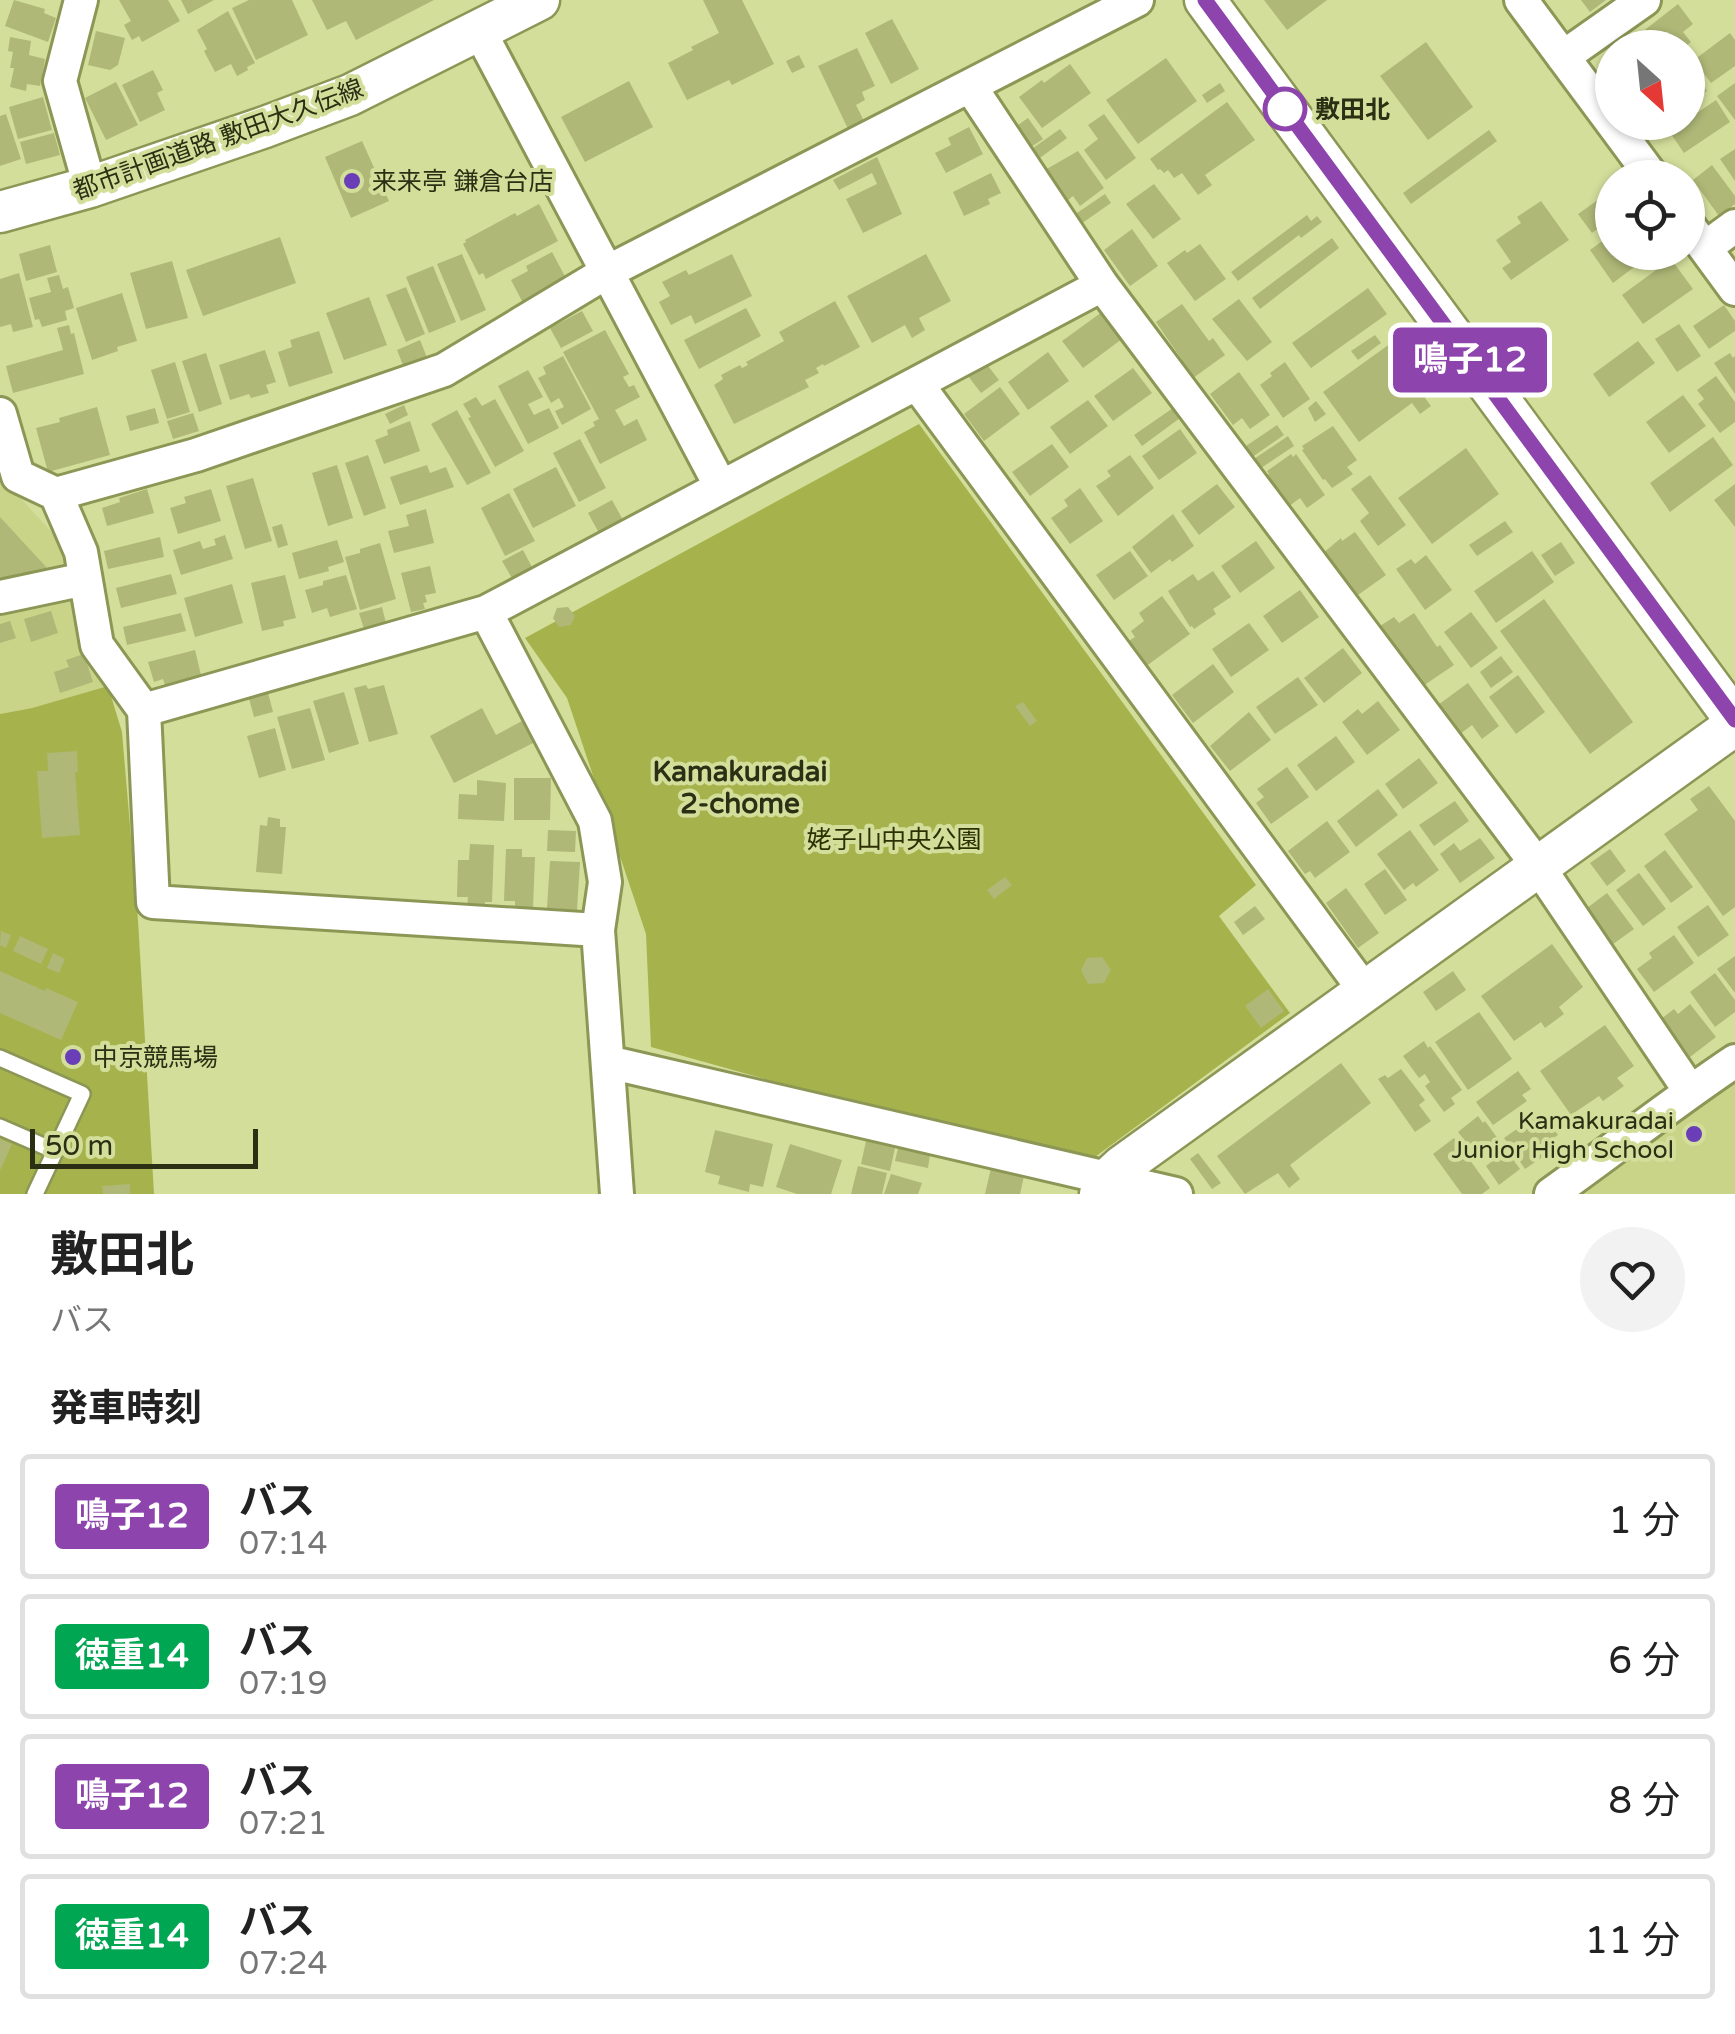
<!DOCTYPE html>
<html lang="ja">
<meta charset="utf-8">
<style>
:root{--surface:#fff;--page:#f2f2f2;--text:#222;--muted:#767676;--line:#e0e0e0}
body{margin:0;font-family:"Varela Round","Noto Sans JP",sans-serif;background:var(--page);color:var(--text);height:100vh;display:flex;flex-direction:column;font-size:38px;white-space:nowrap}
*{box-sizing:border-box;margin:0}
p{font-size:32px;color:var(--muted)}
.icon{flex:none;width:55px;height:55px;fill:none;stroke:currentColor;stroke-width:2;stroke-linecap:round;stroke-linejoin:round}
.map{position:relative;height:1194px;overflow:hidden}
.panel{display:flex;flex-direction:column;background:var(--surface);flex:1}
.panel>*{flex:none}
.badge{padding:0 20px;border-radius:8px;font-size:35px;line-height:65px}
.needle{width:65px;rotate:153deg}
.buttons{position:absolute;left:1595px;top:30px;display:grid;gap:20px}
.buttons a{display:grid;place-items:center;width:110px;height:110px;border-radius:50%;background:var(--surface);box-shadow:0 2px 8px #0004;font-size:50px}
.scale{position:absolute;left:30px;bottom:25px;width:228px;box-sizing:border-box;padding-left:10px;border:5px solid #2b2f14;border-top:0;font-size:28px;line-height:35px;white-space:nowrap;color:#2b2f14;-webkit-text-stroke:8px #d4de9b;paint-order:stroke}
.map>.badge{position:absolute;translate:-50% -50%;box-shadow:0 0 0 5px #fff}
h2{padding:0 50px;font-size:38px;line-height:90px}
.round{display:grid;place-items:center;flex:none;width:105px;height:105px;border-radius:52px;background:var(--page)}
.head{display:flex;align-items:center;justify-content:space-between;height:170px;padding:0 50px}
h1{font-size:48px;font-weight:700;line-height:75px}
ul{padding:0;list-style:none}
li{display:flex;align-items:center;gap:30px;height:125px;margin:0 20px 15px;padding:0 30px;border:5px solid var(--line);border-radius:10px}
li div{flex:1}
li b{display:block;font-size:38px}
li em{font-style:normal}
li .badge{min-width:110px;font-weight:700;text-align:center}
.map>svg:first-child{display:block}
</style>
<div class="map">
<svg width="1735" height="1194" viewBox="0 0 1735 1194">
<rect width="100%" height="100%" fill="#d4de9b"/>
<path fill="#c9d489" d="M0,460L6,482L58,539L69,558L64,568L0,585Z
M75,595L108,686L32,708L0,714V615Z
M1735,1074V1194H1573Z"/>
<path fill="#a6b34c" d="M919,424L1256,885L1219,916L1290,1013L1080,1168L651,1047L646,934L567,698L525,638Z
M108,686L122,732L138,920L154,1194H0V714L32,708Z"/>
<path fill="#afb877" d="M14,0L45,9L44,13L56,18L48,42L5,26Z
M119,0H168L180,21L142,42L139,36L132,40L124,25L131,21Z
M181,0H214L188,14Z
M249,0H292L308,35L256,60L232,8Z
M312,0H434L356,40L346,21L327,30Z
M703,0H742L774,64L732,85L729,80L687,100L668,63L693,50L691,47L719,33Z
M1264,0H1327L1287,30Z
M1581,0H1606L1590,12Z
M1678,4L1693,24L1683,32L1691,42L1684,48H1646L1637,36Z
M228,11L255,63L247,67L248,70L237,76L231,64L215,72L204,51L207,49L197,30Z
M892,19L919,69L891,84L865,33Z
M96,31L125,38L118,65L110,70L88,65Z
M1730,33L1735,40V66L1711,83L1694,60Z
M10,37L31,41L29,55L45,59L40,86L27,84L26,91L10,87L14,68H10L13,52L8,51Z
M1426,42L1473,107L1428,140L1380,76Z
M857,48L875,86L862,92L865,100L856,105L865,123L849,131L818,66Z
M799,55L805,67L792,73L786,61Z
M1166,58L1197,101L1138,144L1106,100Z
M1070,64L1091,93L1042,128L1019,97L1042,80L1044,83Z
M1688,64L1707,91L1688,104Z
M153,70L163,90L157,93L165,110L140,122L122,85Z
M629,81L653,127L585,162L561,117Z
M116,82L138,125L106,140L85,98Z
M1220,83L1225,91L1207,103L1202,95Z
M1735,83V120L1717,96Z
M43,97L52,130L18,139L9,107Z
M1716,100L1730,122L1684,153L1669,131L1682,122H1688V119Z
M1227,102L1255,140L1205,175L1212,185L1198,195L1182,173L1174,178L1168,170L1164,173L1160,169L1158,170L1150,159Z
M6,114L21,159L0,166V116Z
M1104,114L1136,158L1106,180L1084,150L1098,139L1088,125Z
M1028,118L1043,139L1025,151L1011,130Z
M1634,122H1662L1644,136Z
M969,127L983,154L946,173L935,153L951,145L948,138Z
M1060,129L1067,138L1033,163L1026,153Z
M1489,130L1497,141L1411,204L1403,193Z
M54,133L60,155L26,164L20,142Z
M362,141L389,201L351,218L325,157Z
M1735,149V181L1720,159Z
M1078,151L1104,188L1080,206L1073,196L1067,201L1045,170Z
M877,157L902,214L863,233L846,199L877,184L872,173L839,190L833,180Z
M1712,165L1735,196V204L1719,216L1693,180Z
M991,173L1001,193L988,199L990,204L964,216L953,192Z
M1154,184L1181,219L1153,239L1126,204Z
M1612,190V218L1592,233L1578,214Z
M1105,194L1111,203L1078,226L1071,217Z
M1541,201L1569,240L1511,280L1502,268L1511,262L1496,240L1521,223L1517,217Z
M539,204L558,241L486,279L483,273L479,275L463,244L466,242L465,240L515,213L517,216Z
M1307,215L1311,221L1317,216L1322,222L1301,238L1299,235L1238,281L1231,272Z
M1132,229L1158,266L1130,286L1104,250Z
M1612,234V252H1654L1613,283L1590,250Z
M280,237L296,283L203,316L186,270Z
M1332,238L1339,248L1260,309L1252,298Z
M1200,244L1226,279L1195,301L1167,263L1185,250L1187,253Z
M50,245L57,272L26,281L19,254Z
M552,252L568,282L524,305L511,280L528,271L526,266Z
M462,254L486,310L461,321L437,264Z
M732,254L752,296L695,324L691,315L671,325L659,302L670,296L662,282L686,270L689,275Z
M926,254L951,301L919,318L925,330L912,338L905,325L872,343L847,296Z
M1671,259L1693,289L1643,324L1622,295Z
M172,261L188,318L146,329L130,273Z
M433,266L456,322L429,333L406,277Z
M19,273L33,327L13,332L11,324L0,327V279Z
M59,275L63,289L68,287L74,308L65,311L67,320L42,327L39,319L35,320L29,298L51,292L47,278Z
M406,287L425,334L406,342L386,295Z
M1368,288L1387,314L1311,368L1292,343Z
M122,293L137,341L117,347L118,351L92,360L76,308Z
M369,297L387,345L344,360L326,313Z
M1239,299L1272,342L1247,361L1212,319Z
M835,301L860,347L824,366L823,364L816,368L819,373L805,380L809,387L734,424L714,385L723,379L721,375L740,365L742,368L748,365L746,362L784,341L779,332Z
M1182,304L1209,341L1213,338L1225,355L1193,378L1186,368L1183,371L1177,363L1182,360L1156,322Z
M1724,305L1735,321V331L1709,349L1693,326Z
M746,308L761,336L699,369L684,340Z
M582,311L593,331L561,348L550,328Z
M1102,312L1122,339L1083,368L1062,341Z
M1679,324L1701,356L1677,372L1655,339Z
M69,325L71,334L74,333L84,374L13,393L6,366L63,350L57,328Z
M605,330L629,374L623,377L629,387L634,385L640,397L615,410L624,426L637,419L647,440L600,464L584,432L595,426L593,422L599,419L563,352Z
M319,331L333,373L289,387L278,352L292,347L290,340Z
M1405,333L1441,382L1423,395L1431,406L1420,414L1412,403L1359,442L1323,392Z
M1375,335L1381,343L1358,360L1351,351Z
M420,340L428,360L405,370L397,350Z
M1638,341L1655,363L1609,397L1593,374Z
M265,350L276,382L266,385L269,393L251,398L249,394L230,400L219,365Z
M1048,352L1069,381L1028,410L1008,382Z
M206,353L222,404L199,412L182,361Z
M1730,353L1733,358L1735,356V394L1714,363Z
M563,356L591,409L562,425L555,411L564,407L559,398L551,403L538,378L546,374L543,367Z
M175,362L190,412L167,419L151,370Z
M985,362L999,380L981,393L968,376Z
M1285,362L1310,399L1283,418L1260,385L1272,376L1270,373Z
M1133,368L1152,393L1113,421L1094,396Z
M528,370L543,397L528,404L534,415L549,408L559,428L528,444L498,386Z
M1239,372L1270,415L1250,429L1242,418L1233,425L1210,394Z
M1716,376L1735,402V422L1720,433L1698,404L1704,399L1697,390Z
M1000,387L1020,414L984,441L964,414Z
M1683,395L1706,426L1669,453L1646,422Z
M476,397L482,406L495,399L524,451L495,467L468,418L471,417L463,404Z
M1088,400L1108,426L1070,454L1050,427Z
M1316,401L1326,414L1315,422L1308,408Z
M404,405L408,415L390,424L385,414Z
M97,407L110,455L48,472L36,428L60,422L59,418Z
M155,408L159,423L130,431L126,416Z
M1173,408L1180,418L1142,446L1134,435Z
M457,410L491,473L467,485L431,424Z
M193,413L199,431L173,439L167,421Z
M410,421L420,451L384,464L375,440L388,435L387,430Z
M1277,425L1284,435L1248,460L1240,450Z
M1333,426L1357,460L1347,467L1353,474L1332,488L1325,479L1323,480L1302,450L1304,449L1302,446Z
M1180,429L1197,453L1159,480L1142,456Z
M1288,436L1294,446L1258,470L1251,461Z
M1713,437L1733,465L1670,512L1650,483Z
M580,439L606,488L579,502L553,453Z
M1052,444L1069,467L1030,496L1012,472Z
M1466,448L1499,494L1432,544L1398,498Z
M1291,454L1293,457L1296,454L1325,495L1307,508L1300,498L1288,507L1266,476L1269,474L1267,471Z
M368,455L386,508L364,516L345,463Z
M1130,455L1154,488L1118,516L1096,486L1111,476L1107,471Z
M337,465L353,518L328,526L312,473Z
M427,465L430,473L446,467L454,487L400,505L390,477Z
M556,467L576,506L533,528L513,489Z
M1370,475L1406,525L1378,546L1360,521L1369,513L1351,489Z
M253,478L272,541L245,549L226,486Z
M1217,484L1235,507L1199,535L1181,511Z
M1735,484V527L1714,500Z
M1080,488L1103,521L1070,544L1051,518L1068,506L1064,500Z
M147,489L154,513L107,526L102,508L120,502L119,498Z
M211,489L221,521L178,534L170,508L186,503L184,497Z
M509,493L535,541L505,556L481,508Z
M612,500L623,520L599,533L588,513Z
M426,509L434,543L394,553L388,531L409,526L406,515Z
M1173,514L1194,546L1172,562L1170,559L1151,573L1132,547Z
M0,517L48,569L4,581L0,577Z
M1505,521L1513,532L1477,556L1469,545Z
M282,524L288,545L278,548L272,527Z
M1355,532L1386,575L1358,595L1349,584L1346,587L1322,554L1341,538L1342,541Z
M225,535L233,559L181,575L173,550L200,541L203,549L216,545L214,539Z
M160,537L164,557L108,569L104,551Z
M337,540L344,562L328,567L329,571L299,579L292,553Z
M1256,541L1275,568L1240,593L1221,566Z
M1561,542L1575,563L1555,576L1541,555Z
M380,543L396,599L360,610L345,557L360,553V549Z
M523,550L533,569L513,580L502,561Z
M1130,551L1148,576L1114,600L1096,575Z
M1532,551L1554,582L1496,623L1474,591Z
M1426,555L1452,590L1425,610L1396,569L1411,559L1415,564Z
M430,566L436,593L425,595L427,602L423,603L425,609L411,612L401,573Z
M1213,571L1231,597L1213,609L1216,614L1194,629L1192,626L1190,627L1168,591L1193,574L1198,581Z
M171,574L177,594L121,608L116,588Z
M285,575L296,618L283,621L284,626L262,631L251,583Z
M346,575L357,609L330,617L327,608L312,613L305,590L323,585V581Z
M232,584L243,623L195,637L184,598Z
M1300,590L1319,617L1282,643L1263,616Z
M1162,596L1190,634L1145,667L1127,642L1135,637L1131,631L1144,621L1139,613Z
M1544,599L1633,722L1590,754L1500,631Z
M382,607L386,623L364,629L359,613Z
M568,607L575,616L571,625L559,627L553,618L557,608Z
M51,611L58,633L31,642L24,619Z
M1471,612L1498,648L1471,668L1444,632Z
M181,613L186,631L127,645L123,627Z
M1414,613L1437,647L1440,645L1454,665L1420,688L1377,628L1394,617L1399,623Z
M10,621L16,638L0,643V624Z
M1249,623L1269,650L1231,677L1212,649Z
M1343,648L1362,673L1324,703L1304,678Z
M195,650L201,675L165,685L163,679L154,682L148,662Z
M84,654L93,682L60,693L54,672L69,667L66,660Z
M1501,656L1513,672L1491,688L1480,672Z
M1213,664L1234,692L1193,723L1172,695Z
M1518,675L1545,712L1516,734L1489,697Z
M1298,677L1318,705L1275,734L1256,707Z
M1468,683L1499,726L1482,739L1472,725L1460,734L1438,705Z
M366,685L368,689L384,685L398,734L369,742L354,688Z
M267,689L273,712L254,717L248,695Z
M344,692L359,744L329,753L313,701Z
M1378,701L1400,730L1367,755L1342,722L1358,709L1362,714Z
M1023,702L1037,721L1030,726L1015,706Z
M310,708L325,760L292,769L277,717Z
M482,708L496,735L524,720L535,742L454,783L430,736Z
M1249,712L1271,740L1230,771L1210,746Z
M275,728L286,770L259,778L247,736Z
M1336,736L1355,762L1316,791L1297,765Z
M77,751L78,773L75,772L80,835L42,838L37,771H48L47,753Z
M1419,758L1438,783L1403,809L1385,784Z
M1287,767L1309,797L1271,824L1256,803L1264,797L1257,789Z
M514,778H551L550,820H514Z
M477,780L506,783L504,821L458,819L459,794L477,795Z
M1709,786L1735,821V907L1723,916L1664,834L1698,810L1690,799Z
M1378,789L1398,815L1356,847L1337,821Z
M1455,801L1469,821L1434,846L1419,825Z
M268,817L280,819V827H286L282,874L256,872L260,825L267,826Z
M1327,821L1350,852L1315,878L1310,871L1305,874L1288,851Z
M548,830L576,831L575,852L547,851Z
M1410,830L1439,870L1416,887L1413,883L1404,890L1377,854Z
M1480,838L1495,858L1460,883L1440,854L1454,843L1460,851Z
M470,844L494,845L492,902H485V907L467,906L468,897H457L458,860H469Z
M506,849H522V857H535L533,908H515V901H504Z
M1610,849L1626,871L1607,886L1590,863Z
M1665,850L1693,887L1671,903L1644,866Z
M550,861L580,862L577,910L547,908Z
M1385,869L1407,900L1385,915L1364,884Z
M1639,873L1666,909L1643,926L1616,890Z
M1005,877L1012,885L994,899L987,890Z
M1346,888L1379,933L1358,948L1326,903Z
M1607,893L1634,929L1609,947L1583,911Z
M1708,905L1729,935L1698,957L1677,927Z
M1255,906L1265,919L1243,935L1234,922Z
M1,931L11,935L6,948L0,945Z
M1674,935L1694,963L1654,992L1637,969L1652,958L1649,953Z
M20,936L48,949L41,964L13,951Z
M1552,944L1583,987L1559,1007L1564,1014L1545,1028L1541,1022L1514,1041L1481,996Z
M53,953L65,959L59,973L47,968Z
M1735,956V993L1717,969Z
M1102,957L1111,970L1104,983L1088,984L1081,970L1087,958Z
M0,971L45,991L46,988L78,1002L61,1040L0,1013Z
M1453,971L1466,990L1436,1011L1423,992Z
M1715,973L1735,1000V1012L1715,1027L1690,992Z
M1268,989L1284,1011L1261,1028L1245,1006Z
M1690,1004L1716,1037L1690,1057L1661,1019L1674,1009L1678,1014Z
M1479,1012L1512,1059L1468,1090L1435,1042Z
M1605,1025L1634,1066L1617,1078L1624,1086L1603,1101L1599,1096L1571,1115L1540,1071Z
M1424,1041L1428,1048L1430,1046L1462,1090L1451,1098L1455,1104L1444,1112L1425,1086L1430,1082L1425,1074L1419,1078L1403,1056Z
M1341,1063L1371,1103L1290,1165L1300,1179L1289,1188L1278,1173L1245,1194L1217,1156Z
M1401,1069L1425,1100L1419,1105L1431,1121L1415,1132L1378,1079L1385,1075L1388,1078Z
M1518,1071L1531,1089L1522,1095L1527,1101L1493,1125L1476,1102Z
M1541,1112L1558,1135L1539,1148L1544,1156L1525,1169L1504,1138Z
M1478,1116L1483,1123L1485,1121L1520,1169L1499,1185L1486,1166L1491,1162L1482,1151L1476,1155L1458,1132Z
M715,1130L773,1144L763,1187L750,1184L749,1192L718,1184L720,1176L705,1172Z
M1454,1138L1490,1188L1482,1194H1462L1433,1154Z
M0,1139L12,1144L0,1171Z
M866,1141L895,1148L890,1171L861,1164Z
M790,1144L842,1160L831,1194H797L776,1187Z
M898,1148L930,1155L928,1168L895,1161Z
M1198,1153L1221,1183L1212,1189L1190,1159Z
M858,1166L887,1173L882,1194H851Z
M991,1168L1024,1176L1020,1194H985Z
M891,1174L922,1183L918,1194H884Z
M130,1184V1194H103L102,1186Z"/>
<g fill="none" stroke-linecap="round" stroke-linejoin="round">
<defs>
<path id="service" d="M0,1058L82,1094L35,1194
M0,1127L55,1151"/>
<path id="minor" d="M81,0L60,81L90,187
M1521,0L1653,178
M480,32L721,487
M1563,57L1644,0
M970,86L1102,285L1538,866L1690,1091
M1688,225L1735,289
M1705,248L1735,226
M917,384L1365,991
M0,414L18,476L56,494L196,455L444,370L607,272L1137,0
M56,494L81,552L97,645L144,710L153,902L598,930
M0,597L85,579
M486,612L595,821L605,882L598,930L617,1194
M144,710L486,612L1102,285
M608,1062L1176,1194
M1551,1194C1613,1150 1672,1103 1735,1061"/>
<path id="tertiary" d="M1205,0L1735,720
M0,212L90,187L265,127L350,95L539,0
M1100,1194L1109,1178L1122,1166L1735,725"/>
</defs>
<use href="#service" stroke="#8c9655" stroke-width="20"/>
<use href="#minor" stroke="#8c9655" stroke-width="38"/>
<use href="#tertiary" stroke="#8c9655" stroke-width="45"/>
<use href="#service" stroke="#fff" stroke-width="15"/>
<use href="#minor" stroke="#fff" stroke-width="32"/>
<use href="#tertiary" stroke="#fff" stroke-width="40"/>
</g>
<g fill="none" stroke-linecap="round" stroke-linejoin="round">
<defs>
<path id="line" d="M1205,0L1735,720"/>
</defs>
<use href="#line" stroke="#fff" stroke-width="22"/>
<use href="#line" stroke="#8e44ad" stroke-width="15"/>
</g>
<circle fill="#fff" stroke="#8e44ad" stroke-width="5" cx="1285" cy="109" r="20"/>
<g fill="#6a3eb6" stroke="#d4de9b" stroke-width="4">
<circle cx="352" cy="181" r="10"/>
<circle cx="73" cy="1057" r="10"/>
<circle cx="1694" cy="1134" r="10"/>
</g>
<g text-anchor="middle" stroke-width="8" stroke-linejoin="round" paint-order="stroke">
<g font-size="25" font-weight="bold" fill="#2b2f14" stroke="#d4de9b" text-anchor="start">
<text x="1315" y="118">敷田北</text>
</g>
<g font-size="25" fill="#2b2f14" stroke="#d4de9b">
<text transform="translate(218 139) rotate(-20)" y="9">都市計画道路 敷田大久伝線</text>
</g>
<g font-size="25" fill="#2b2f14" stroke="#d4de9b" text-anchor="start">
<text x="372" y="190">来来亭 鎌倉台店</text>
<text x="93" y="1066">中京競馬場</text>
<text x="1674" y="1129" text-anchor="end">Kamakuradai<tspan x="1674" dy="29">Junior High School</tspan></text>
</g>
<g font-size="25" fill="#2c3104" stroke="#d4de9b">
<text x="894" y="848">姥子山中央公園</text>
</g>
<g font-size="28" font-weight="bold" fill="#2b2f14" stroke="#d4de9b">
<text x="740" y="781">Kamakuradai<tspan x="740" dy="32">2-chome</tspan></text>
</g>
</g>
</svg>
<div class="buttons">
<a><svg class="needle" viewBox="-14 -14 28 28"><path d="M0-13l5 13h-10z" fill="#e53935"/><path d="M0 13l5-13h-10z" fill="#767676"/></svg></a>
<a><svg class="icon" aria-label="locate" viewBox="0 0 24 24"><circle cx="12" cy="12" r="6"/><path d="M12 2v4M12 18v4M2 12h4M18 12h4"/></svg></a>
</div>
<div class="scale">50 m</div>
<b class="badge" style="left:1470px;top:360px;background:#8e44ad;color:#fff">鳴子12</b>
</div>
<section class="panel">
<div class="head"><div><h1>敷田北</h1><p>バス</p></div><a class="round"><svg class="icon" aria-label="heart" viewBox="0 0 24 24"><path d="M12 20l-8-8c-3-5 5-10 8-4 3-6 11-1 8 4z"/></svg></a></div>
<h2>発車時刻</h2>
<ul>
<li><span class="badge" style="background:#8e44ad;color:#fff">鳴子12</span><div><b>バス</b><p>07:14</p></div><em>1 分</em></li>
<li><span class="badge" style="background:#00a651;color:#fff">徳重14</span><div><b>バス</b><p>07:19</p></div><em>6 分</em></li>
<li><span class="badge" style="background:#8e44ad;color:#fff">鳴子12</span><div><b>バス</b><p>07:21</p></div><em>8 分</em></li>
<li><span class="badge" style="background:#00a651;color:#fff">徳重14</span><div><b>バス</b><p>07:24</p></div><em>11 分</em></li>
</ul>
</section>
